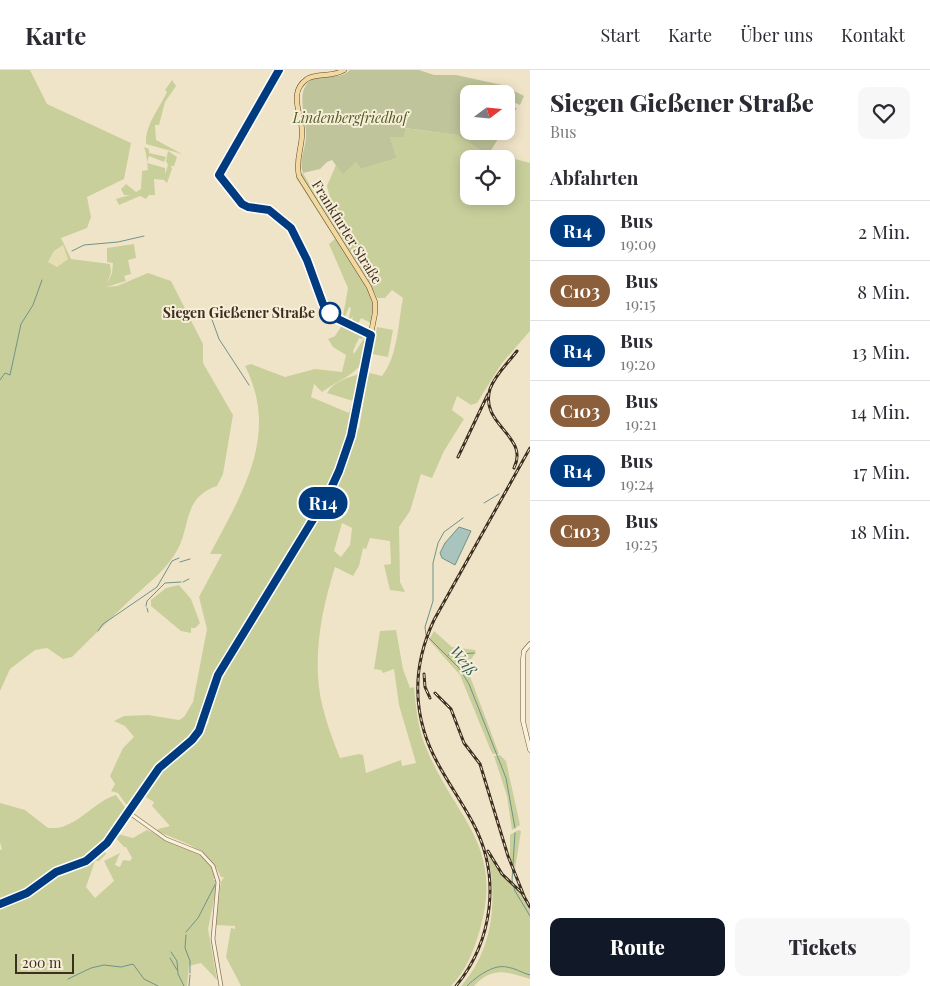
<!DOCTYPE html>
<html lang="de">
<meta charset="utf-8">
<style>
:root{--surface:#fff;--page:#f7f7f7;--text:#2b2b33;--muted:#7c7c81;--line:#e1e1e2;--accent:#111827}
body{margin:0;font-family:"Playfair Display",serif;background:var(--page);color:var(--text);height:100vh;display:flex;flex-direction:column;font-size:19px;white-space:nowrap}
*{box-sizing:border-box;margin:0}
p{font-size:16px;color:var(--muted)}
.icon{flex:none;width:28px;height:28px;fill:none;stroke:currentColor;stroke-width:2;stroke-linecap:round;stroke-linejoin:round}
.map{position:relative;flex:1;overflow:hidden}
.panel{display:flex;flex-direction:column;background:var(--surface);width:400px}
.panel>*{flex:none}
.badge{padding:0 10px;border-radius:16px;font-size:18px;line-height:32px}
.needle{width:32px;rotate:74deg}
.controls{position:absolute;left:460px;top:15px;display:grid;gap:10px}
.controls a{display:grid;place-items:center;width:55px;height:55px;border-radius:10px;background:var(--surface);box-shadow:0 2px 12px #0003;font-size:25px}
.scale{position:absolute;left:15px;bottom:12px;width:59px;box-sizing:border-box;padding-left:5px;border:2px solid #3d2e20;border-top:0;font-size:14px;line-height:18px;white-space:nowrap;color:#3d2e20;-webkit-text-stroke:4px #f7eed8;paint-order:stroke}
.map>.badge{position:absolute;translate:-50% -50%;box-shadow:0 0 0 2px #fff}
h2{padding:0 20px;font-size:19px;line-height:45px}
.round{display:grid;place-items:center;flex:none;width:52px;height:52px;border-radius:10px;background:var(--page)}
.headline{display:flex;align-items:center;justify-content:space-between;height:85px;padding:0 20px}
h1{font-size:24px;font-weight:800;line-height:38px}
.button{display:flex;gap:10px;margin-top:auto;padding:10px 20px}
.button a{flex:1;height:58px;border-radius:10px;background:var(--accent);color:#fff;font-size:20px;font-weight:800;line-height:58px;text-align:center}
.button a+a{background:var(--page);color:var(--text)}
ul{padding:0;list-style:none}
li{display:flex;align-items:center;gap:15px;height:60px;padding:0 20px;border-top:1px solid var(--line)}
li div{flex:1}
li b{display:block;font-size:19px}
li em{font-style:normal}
li .badge{min-width:55px;font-weight:700;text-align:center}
header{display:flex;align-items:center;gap:30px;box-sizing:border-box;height:70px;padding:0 25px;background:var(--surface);border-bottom:1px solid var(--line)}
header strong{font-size:24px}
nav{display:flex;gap:28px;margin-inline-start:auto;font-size:18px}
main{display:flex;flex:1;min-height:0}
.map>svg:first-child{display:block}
</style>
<header>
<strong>Karte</strong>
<nav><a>Start</a><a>Karte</a><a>Über uns</a><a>Kontakt</a></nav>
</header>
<main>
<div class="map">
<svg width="530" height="916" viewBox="0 0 530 916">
<rect width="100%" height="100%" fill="#f0e4c8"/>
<path fill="#e6deb5" d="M63,175L68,189L57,197L48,192L54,181Z"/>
<path fill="#c9cf9b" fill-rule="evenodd" d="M0,0H30L47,34L131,73L124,109L87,127L91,147L87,158L61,168L71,189L110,194L111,202L107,214L112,203L113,193L107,192V178L134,174L136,188L128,190L131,204L124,206L126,211L106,217L117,216L148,203L171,211L203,274V293L233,345L223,404L217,416C181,428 192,458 175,484C163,503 146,515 130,530C110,549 91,568 72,587L63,589L47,578L35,580L10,599L0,621ZM63,175L68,189L57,197L48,192L54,181Z
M172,10L176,16L165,32L159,55H155L156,70L182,84L146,74C145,55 159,39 167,22L165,20Z
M404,58L457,65L488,85L487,89H469V126H506V101L512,103L515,89L530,93V261L502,293L477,333L471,335L457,326L452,340L464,349L444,381L432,408L421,404L410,441L399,457L400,512L405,522L390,520L384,495L391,494L390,471L370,468L366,479L363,478L359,496L353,506L335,497C324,532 316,569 318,606C319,633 330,663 340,688L359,684L363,685L366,703L401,690L402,696L416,693L399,635L394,599L383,603L381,600L374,599L380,561L396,560L403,599L410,618L414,617C416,639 418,660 427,680C457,751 505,775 479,863C473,882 466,901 451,916H241L226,887L231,858L235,859V856L215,855L221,812L224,807H221C209,778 184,773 157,761L158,759L170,756L152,736L154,732L142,725L161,701L186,679L208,654L219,607L339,411L354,362L359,359L368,305L370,303L382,306C398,286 398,253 403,228L392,220L385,228H377L371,216L300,105L303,103L322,136H332L327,116L336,95L343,105L356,92L361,99L397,88L390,67H404ZM342,453L352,458L350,475L341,487L334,481Z
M144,77L149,79V83L166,87L164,92L149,86L147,93L165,98V104L168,95L166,91L168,81L177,87L174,96H171L172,99L167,113L164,110L154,109L155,125H149L146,129L140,126L119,135L116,129L130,125H124L121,119L126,114L136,122L141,119L142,101L148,100C147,93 147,84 144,77Z
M299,106L367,218L373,235L371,253L361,248L357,256L351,254L353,246L348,252L351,238L349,237L345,247L343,246L348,218L329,174L335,169L296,108Z
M343,254L365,264L362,269L359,268L353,281L354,284L366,265L367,266C374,299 343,307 322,322L314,314L311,327L349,343L353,331L327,323C333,312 347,308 359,304L361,305L349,363L327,421L221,599L201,656L190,670L152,703L128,737L118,723L111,721L115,714L110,706L123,678L134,667L125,656L114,651L124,646L148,645L179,650L184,647L193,632L207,559L199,527L222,484H210C242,423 280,365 245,296L251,294L285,307L315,299L342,302L346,285L333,277L328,269L335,266Z
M377,257L393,260L388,287L372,284Z
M179,515L191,529L200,553L195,558H191V563L181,561L151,536V530L166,518Z
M434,561L452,577L475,580L476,583L471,589L464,590L463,594L468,601L499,684H493L491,681L460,605L429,570Z
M500,685L506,691L520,755L512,760L507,726L494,686Z
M116,725L127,740L96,781L53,801L18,824L0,831V780L2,779L0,772V733L25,740L48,758C53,758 59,758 62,757C83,750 96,731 116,725Z
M147,760L199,784L209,793L216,805L213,810H216L217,815L208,859L217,910L201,893L189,896L187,916H0V837L22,828L50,808L105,780L106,784L99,791H95L86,817L95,828L114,811L104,791L120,783L115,795L120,797L123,790L130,791L132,788L126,777H124L116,768L118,764L133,768Z
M518,760L521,761L515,799L510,788V765Z
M487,781L498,801L519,821L530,839V909C506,902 493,896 474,916H461C494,879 498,827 487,781Z"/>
<path fill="#bfc49a" d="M350,0H419L434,5H456L502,15L524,26L520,35L513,32L512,37L517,38L506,55V24H469V61H503L488,85L457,65L405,58L404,67H390L397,88L361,99L356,92L343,105L332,90L327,92L320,99L303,103C298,89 307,77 306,62C306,47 295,21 311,10C323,3 339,11 350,0Z"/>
<path fill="#a9c4bc" stroke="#6f938a" d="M459,457L471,461L455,495L442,488L440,483L445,473Z"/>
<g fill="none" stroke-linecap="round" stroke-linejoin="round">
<path stroke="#6f938a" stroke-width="1" d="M72,181L84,175L118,172L144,166
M210,244L219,269L249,315
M0,310L5,303L10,305L21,254L33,235L42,210
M484,433L499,424
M463,448L444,462L438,473L433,493V531L425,557L426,565L459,598L469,614L506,708L515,758
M180,492L190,489
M183,512L189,509
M146,536L147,531L165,513L181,512
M147,538L148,542
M98,561L103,554L157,517L172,491L179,488
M448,585L474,583
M515,763L512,810L515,821L530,846
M186,862L198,848L215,815
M186,865L185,878L190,891V903
M171,882L177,891L178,904L184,916
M170,888L177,900
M68,909L91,898L104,895L121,897L133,894L144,909L158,916
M189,916L190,905
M467,916C476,907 493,894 507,897C515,898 522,903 530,905"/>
<defs>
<path id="tertiary" d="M128,742L166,769L201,783L213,796L218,812L213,869L221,916"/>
<path id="secondary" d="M530,574L524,581L523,589V651L530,680"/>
<path id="primary" d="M0,834L27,823L50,806L86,791L97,783L159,698L192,670L199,661L218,605L328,425L339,401L351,366L375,243V232L369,217L299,106C295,89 303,76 302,60C301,43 288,22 307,9C318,2 332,8 344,0"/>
</defs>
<use href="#tertiary" stroke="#8d765c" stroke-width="4.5"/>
<use href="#secondary" stroke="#6f573f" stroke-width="5"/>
<use href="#primary" stroke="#5b4430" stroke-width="5.5"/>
<use href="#tertiary" stroke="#faf1dc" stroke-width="3"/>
<use href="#secondary" stroke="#faf1dc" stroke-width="4"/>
<use href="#primary" stroke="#f3d9a0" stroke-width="4.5"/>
<defs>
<path id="rail" d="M458,387L488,324
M514,398C530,366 479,355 490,319C495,305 508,293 517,281
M424,604L425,617L430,628
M435,623L451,639L464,673L480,694L508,786L524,826
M488,781L502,804L522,823L530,837
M456,916C493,871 501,807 474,755C458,724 434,695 424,661C413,624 417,586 434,550L530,378"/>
</defs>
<use href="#rail" stroke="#3d2e20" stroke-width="3"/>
<use href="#rail" stroke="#f7eed8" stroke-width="1" stroke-dasharray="4" stroke-linecap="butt"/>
</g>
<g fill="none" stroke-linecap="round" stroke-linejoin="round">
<defs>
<path id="line" d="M0,834L27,823L56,802L86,791L107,773L159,698L192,670L199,661L218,605L328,425L339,401L351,366L371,265L338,249L329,242L323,234L307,190L291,158L269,140L248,137L242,134L219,105L279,0"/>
</defs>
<use href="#line" stroke="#fff" stroke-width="11"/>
<use href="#line" stroke="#003b80" stroke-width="8"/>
</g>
<circle fill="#fff" stroke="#003b80" stroke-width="2.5" cx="330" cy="243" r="10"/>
<g text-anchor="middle" stroke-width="4" stroke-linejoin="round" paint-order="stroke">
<g font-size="14" font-style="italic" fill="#4d5a26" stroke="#f7eed8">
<text x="350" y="53">Lindenbergfriedhof</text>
</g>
<g font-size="14" fill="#3d2e20" stroke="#f7eed8">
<text transform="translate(347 162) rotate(58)" y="5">Frankfurter Straße</text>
</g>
<g font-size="14" font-weight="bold" fill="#3d2e20" stroke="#f7eed8" text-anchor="end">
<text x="315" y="248">Siegen Gießener Straße</text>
</g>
<g font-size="15" font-style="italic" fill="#2f5d5a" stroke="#f7eed8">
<text transform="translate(463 591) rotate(52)" y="5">Weiß</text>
</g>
</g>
</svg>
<div class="controls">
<a><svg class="needle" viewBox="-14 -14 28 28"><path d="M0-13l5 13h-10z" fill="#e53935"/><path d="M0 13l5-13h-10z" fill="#7c7c81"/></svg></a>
<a><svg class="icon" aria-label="locate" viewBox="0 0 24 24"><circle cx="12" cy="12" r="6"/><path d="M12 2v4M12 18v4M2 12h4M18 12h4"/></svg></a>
</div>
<div class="scale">200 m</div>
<b class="badge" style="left:323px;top:433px;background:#003b80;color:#fff">R14</b>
</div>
<section class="panel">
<div class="headline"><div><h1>Siegen Gießener Straße</h1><p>Bus</p></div><a class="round"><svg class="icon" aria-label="heart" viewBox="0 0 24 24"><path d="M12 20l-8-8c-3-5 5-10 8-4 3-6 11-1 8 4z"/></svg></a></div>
<h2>Abfahrten</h2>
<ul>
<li><span class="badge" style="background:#003b80;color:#fff">R14</span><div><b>Bus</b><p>19:09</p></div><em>2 Min.</em></li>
<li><span class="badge" style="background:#8b5e3c;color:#fff">C103</span><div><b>Bus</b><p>19:15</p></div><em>8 Min.</em></li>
<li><span class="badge" style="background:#003b80;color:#fff">R14</span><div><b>Bus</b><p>19:20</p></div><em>13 Min.</em></li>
<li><span class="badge" style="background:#8b5e3c;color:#fff">C103</span><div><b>Bus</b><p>19:21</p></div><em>14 Min.</em></li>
<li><span class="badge" style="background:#003b80;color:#fff">R14</span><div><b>Bus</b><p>19:24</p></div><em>17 Min.</em></li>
<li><span class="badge" style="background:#8b5e3c;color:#fff">C103</span><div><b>Bus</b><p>19:25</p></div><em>18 Min.</em></li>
</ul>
<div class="button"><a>Route</a><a>Tickets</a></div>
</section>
</main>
